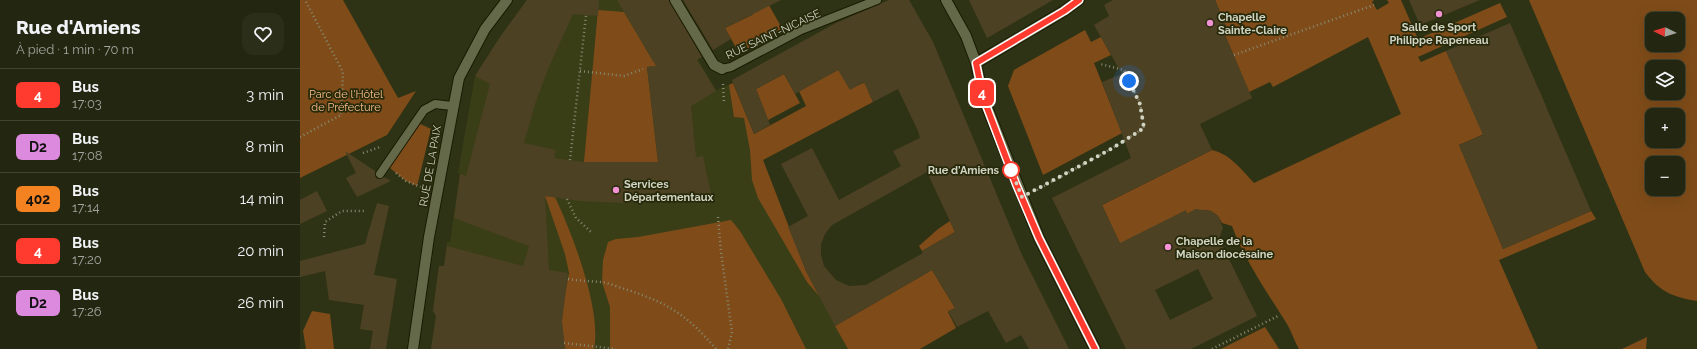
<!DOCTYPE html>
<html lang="fr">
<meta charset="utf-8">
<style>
:root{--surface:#232610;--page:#2b2e19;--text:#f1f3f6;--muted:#a3a59f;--line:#404330}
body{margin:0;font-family:Raleway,sans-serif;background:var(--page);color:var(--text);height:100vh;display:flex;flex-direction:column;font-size:15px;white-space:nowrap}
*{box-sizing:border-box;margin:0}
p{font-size:13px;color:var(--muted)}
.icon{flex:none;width:22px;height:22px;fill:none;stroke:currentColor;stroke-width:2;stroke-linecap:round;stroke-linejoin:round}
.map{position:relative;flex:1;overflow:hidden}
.details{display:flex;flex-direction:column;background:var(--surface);width:300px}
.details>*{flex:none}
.badge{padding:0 8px;border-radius:6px;font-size:14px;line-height:26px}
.needle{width:26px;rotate:275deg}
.fabs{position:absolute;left:1345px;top:12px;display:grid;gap:8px}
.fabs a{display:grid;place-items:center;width:40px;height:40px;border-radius:8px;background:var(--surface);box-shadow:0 4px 16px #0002,0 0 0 1px var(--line);font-size:20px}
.you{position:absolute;width:20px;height:20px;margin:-10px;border:3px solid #fff;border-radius:50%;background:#1a73e8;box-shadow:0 0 0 6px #1a73e833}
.map>.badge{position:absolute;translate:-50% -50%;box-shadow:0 0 0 2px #fff}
.round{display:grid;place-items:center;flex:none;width:42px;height:42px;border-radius:12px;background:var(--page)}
.headline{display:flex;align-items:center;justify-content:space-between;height:68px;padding:0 16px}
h1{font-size:19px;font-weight:800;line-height:30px}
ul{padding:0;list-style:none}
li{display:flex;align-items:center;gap:12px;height:52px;padding:0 16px;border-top:1px solid var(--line)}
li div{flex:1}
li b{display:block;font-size:15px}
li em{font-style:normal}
li .badge{min-width:44px;font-weight:700;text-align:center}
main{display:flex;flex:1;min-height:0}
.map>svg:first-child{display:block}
</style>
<main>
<section class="details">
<div class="headline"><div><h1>Rue d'Amiens</h1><p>À pied · 1 min · 70 m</p></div><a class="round"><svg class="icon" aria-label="heart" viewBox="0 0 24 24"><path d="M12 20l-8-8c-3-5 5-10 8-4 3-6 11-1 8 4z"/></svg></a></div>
<ul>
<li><span class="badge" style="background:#ff3a2e;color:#fff">4</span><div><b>Bus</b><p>17:03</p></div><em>3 min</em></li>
<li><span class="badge" style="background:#dc8add;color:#111">D2</span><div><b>Bus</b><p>17:08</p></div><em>8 min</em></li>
<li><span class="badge" style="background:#f58220;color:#111">402</span><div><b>Bus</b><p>17:14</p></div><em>14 min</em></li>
<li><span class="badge" style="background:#ff3a2e;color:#fff">4</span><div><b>Bus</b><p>17:20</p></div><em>20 min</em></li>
<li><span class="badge" style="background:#dc8add;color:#111">D2</span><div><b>Bus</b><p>17:26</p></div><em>26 min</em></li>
</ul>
</section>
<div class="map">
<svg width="1397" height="349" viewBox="0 0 1397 349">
<rect width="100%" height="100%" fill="#2f3315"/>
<path fill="#393e17" d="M227,0H362L416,90L433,83L506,271L548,349H131L136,316L133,311L139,266H144L147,242H150L160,174L158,173L175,76L200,37Z"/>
<path fill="#7f4c19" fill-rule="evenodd" d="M0,0H43L98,98L116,91L87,135L0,178Z
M466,0L483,30L439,53L425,28L452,15Z
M915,0H1074L1072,2L1077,10L1089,3L1087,0H1101L1118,39L1200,3L1207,17L1118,57L1121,62L1146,51L1176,117L1239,90L1246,107L1159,145L1203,249L1291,211L1296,219L1199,260L1238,349H999C994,341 992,332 987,324C967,292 945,261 932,226L922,223L918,216L911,211L904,210L897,212L896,209L887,214L886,211L821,246L802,205L912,150C930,154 942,170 954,183L1101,114L1068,37L973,87L970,82L949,92L925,35L929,33Z
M1229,0H1397V301C1373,297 1360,292 1345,272ZM1352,19H1378V45H1352ZM1352,67H1378V93H1352ZM1352,115H1378V141H1352ZM1352,163H1378V189H1352Z
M298,10L324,12L353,61H355L356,66L347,67L358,162H284Z
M785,30L791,42L801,37L811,55L794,63L822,133L743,175L708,86L714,70Z
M551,63L550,89L570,80L574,88L568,91L573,102L463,160L506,271L519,296L507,282L458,198L452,180L450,150L444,118L434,117L429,85L433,83L454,134L506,106L499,91Z
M484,74L500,103L468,120L456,89Z
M116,122L131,129L117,186L106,181L85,164Z
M245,196L255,197C272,233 302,310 294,349H265L261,316L269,273L265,254Z
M431,220L440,231L481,299L506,349H310V307L302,282L303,260L308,242L316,239L338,237Z
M650,221L655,232L622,251L619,246L638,229Z
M632,270L655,308L648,312L656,328L620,349H548L535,326Z
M12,311L30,314L34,349H6L3,331Z
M965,327L979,349H921Z
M1347,337L1346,349H1322Z"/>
<path fill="#4d4123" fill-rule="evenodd" d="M227,0H299L298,16L273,14L248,69L235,104L224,143L256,150L254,158L284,162H358L347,67L356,66L317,0H369L402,57L397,60L416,91L391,106L396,157L403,156L411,194L368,201L324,203L280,201L245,196L249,270L268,273L262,322L265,349H131L136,316L133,311L139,266H144L147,246L223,266L229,246L154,218L160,174L166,176L190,84L175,76L200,37Z
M383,0H481L425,28L431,39L413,50Z
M589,0H609L633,42L722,255L769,349H729L721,335L706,343L688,311L657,327L648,311L655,308L632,270L535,326L519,296L506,271L488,227L508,216L481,164L512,148L539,200L601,166L593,151L620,138L618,131L598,89L573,102L564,82L550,90L538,70L495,94L484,74L456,89L470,125L454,134L432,80L536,23ZM627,172L655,232L622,251L623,253L566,285L549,286L536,280L524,266L521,255V244L525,234L532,225Z
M669,0H753L687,38Z
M813,0H915L929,33L925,35L952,98L900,124L912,150L802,205L820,243L886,210L887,214L896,209L911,211L918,216L923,228L919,239L957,316L891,349H826L752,198L831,158L802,82L822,74L794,25L809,16L804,5ZM898,269L913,299L870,320L855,290Z
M1109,0H1180L1120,25Z
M1210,23L1291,211L1203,249L1159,145L1183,135L1146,51Z
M45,151L75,171V176L77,179L84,177L91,181L57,197L46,178L56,173Z
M17,191L27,211L0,224V200Z
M77,203L89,206L74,275L97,279L86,349H70L73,331L60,329L64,305L29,300L25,271L0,277V261L65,244Z"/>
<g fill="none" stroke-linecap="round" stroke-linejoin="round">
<defs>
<path id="service" d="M422,69L431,67L501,30L577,0
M80,174L124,110L135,104L152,106"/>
<path id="minor" d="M375,0L414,65L422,69
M113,349L129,237L159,78L185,29L207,0"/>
<path id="tertiary" d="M646,0L666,36L676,63L683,97L739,238L795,349
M676,63L764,11L779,0"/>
</defs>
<use href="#service" stroke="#181b00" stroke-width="10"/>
<use href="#minor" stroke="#181b00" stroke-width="12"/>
<use href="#tertiary" stroke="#181b00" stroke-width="12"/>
<path stroke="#878a72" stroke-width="2.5" stroke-dasharray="1 3" stroke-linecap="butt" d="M934,55L1074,5
M280,71L324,76L343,69
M423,84L424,103
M0,137L41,115L43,72L5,0
M63,153L80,147
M270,160L286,15
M96,173L106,181L123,188
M737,190L811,149L844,128L840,103L824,70L800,64
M267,199L276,218L292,233
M418,217L421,252L432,332L428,349
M24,237L25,222L42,211H64
M268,279C279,281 290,281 301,282C310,283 320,288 328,290C370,304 388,316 416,349
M264,343L316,349
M912,349L980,315"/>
<use href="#service" stroke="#646949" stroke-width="8"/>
<use href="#minor" stroke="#646949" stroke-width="10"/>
<use href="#tertiary" stroke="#646949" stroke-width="10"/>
</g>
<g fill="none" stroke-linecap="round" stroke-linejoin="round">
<defs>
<path id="line" d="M779,0L764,11L676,63L683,97L716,184L739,238L795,349"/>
</defs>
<use href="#line" stroke="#fff" stroke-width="9"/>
<use href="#line" stroke="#ff3a2e" stroke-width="6"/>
<path stroke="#d1d4c2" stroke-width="4" stroke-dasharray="0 7.2" d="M711,170L722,197L811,149L844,128L840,104L829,81"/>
</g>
<g fill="#f391d5" stroke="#26290a" stroke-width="1.5">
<circle cx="1139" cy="14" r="4"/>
<circle cx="910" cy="23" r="4"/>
<circle cx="316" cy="190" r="4"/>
<circle cx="868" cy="247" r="4"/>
</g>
<circle fill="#fff" stroke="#ff3a2e" stroke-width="2" cx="711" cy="170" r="8"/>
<g text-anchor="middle" stroke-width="3.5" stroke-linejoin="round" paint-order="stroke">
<g font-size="11" font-weight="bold" fill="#d1d4c2" stroke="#26290a" text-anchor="start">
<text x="918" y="21">Chapelle<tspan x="918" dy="13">Sainte-Claire</tspan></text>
<text x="1139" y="31" text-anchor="middle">Salle de Sport<tspan x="1139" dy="13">Philippe Rapeneau</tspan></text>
<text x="324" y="188">Services<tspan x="324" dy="13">Départementaux</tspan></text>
<text x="876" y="245">Chapelle de la<tspan x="876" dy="13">Maison diocésaine</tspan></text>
</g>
<g font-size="11" fill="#d1d4c2" stroke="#26290a">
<text transform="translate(473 34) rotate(-25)" y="4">RUE SAINT-NICAISE</text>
<text transform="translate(130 166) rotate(-80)" y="4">RUE DE LA PAIX</text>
</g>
<g font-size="11" fill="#fdbf8a" stroke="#26290a">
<text x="46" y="98">Parc de l'Hôtel<tspan x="46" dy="13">de Préfecture</tspan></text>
</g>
<g font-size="11" font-weight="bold" fill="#d1d4c2" stroke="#26290a" text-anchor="end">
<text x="699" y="174">Rue d'Amiens</text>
</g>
</g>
</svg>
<div class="fabs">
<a><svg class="needle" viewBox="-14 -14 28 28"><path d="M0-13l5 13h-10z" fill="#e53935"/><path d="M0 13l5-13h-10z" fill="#a3a59f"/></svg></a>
<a><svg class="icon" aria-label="layers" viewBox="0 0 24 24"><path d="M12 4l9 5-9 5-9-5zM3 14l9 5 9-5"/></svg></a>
<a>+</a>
<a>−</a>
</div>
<div class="you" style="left:829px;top:81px"></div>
<b class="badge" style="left:682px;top:93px;background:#ff3a2e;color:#fff">4</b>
</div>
</main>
